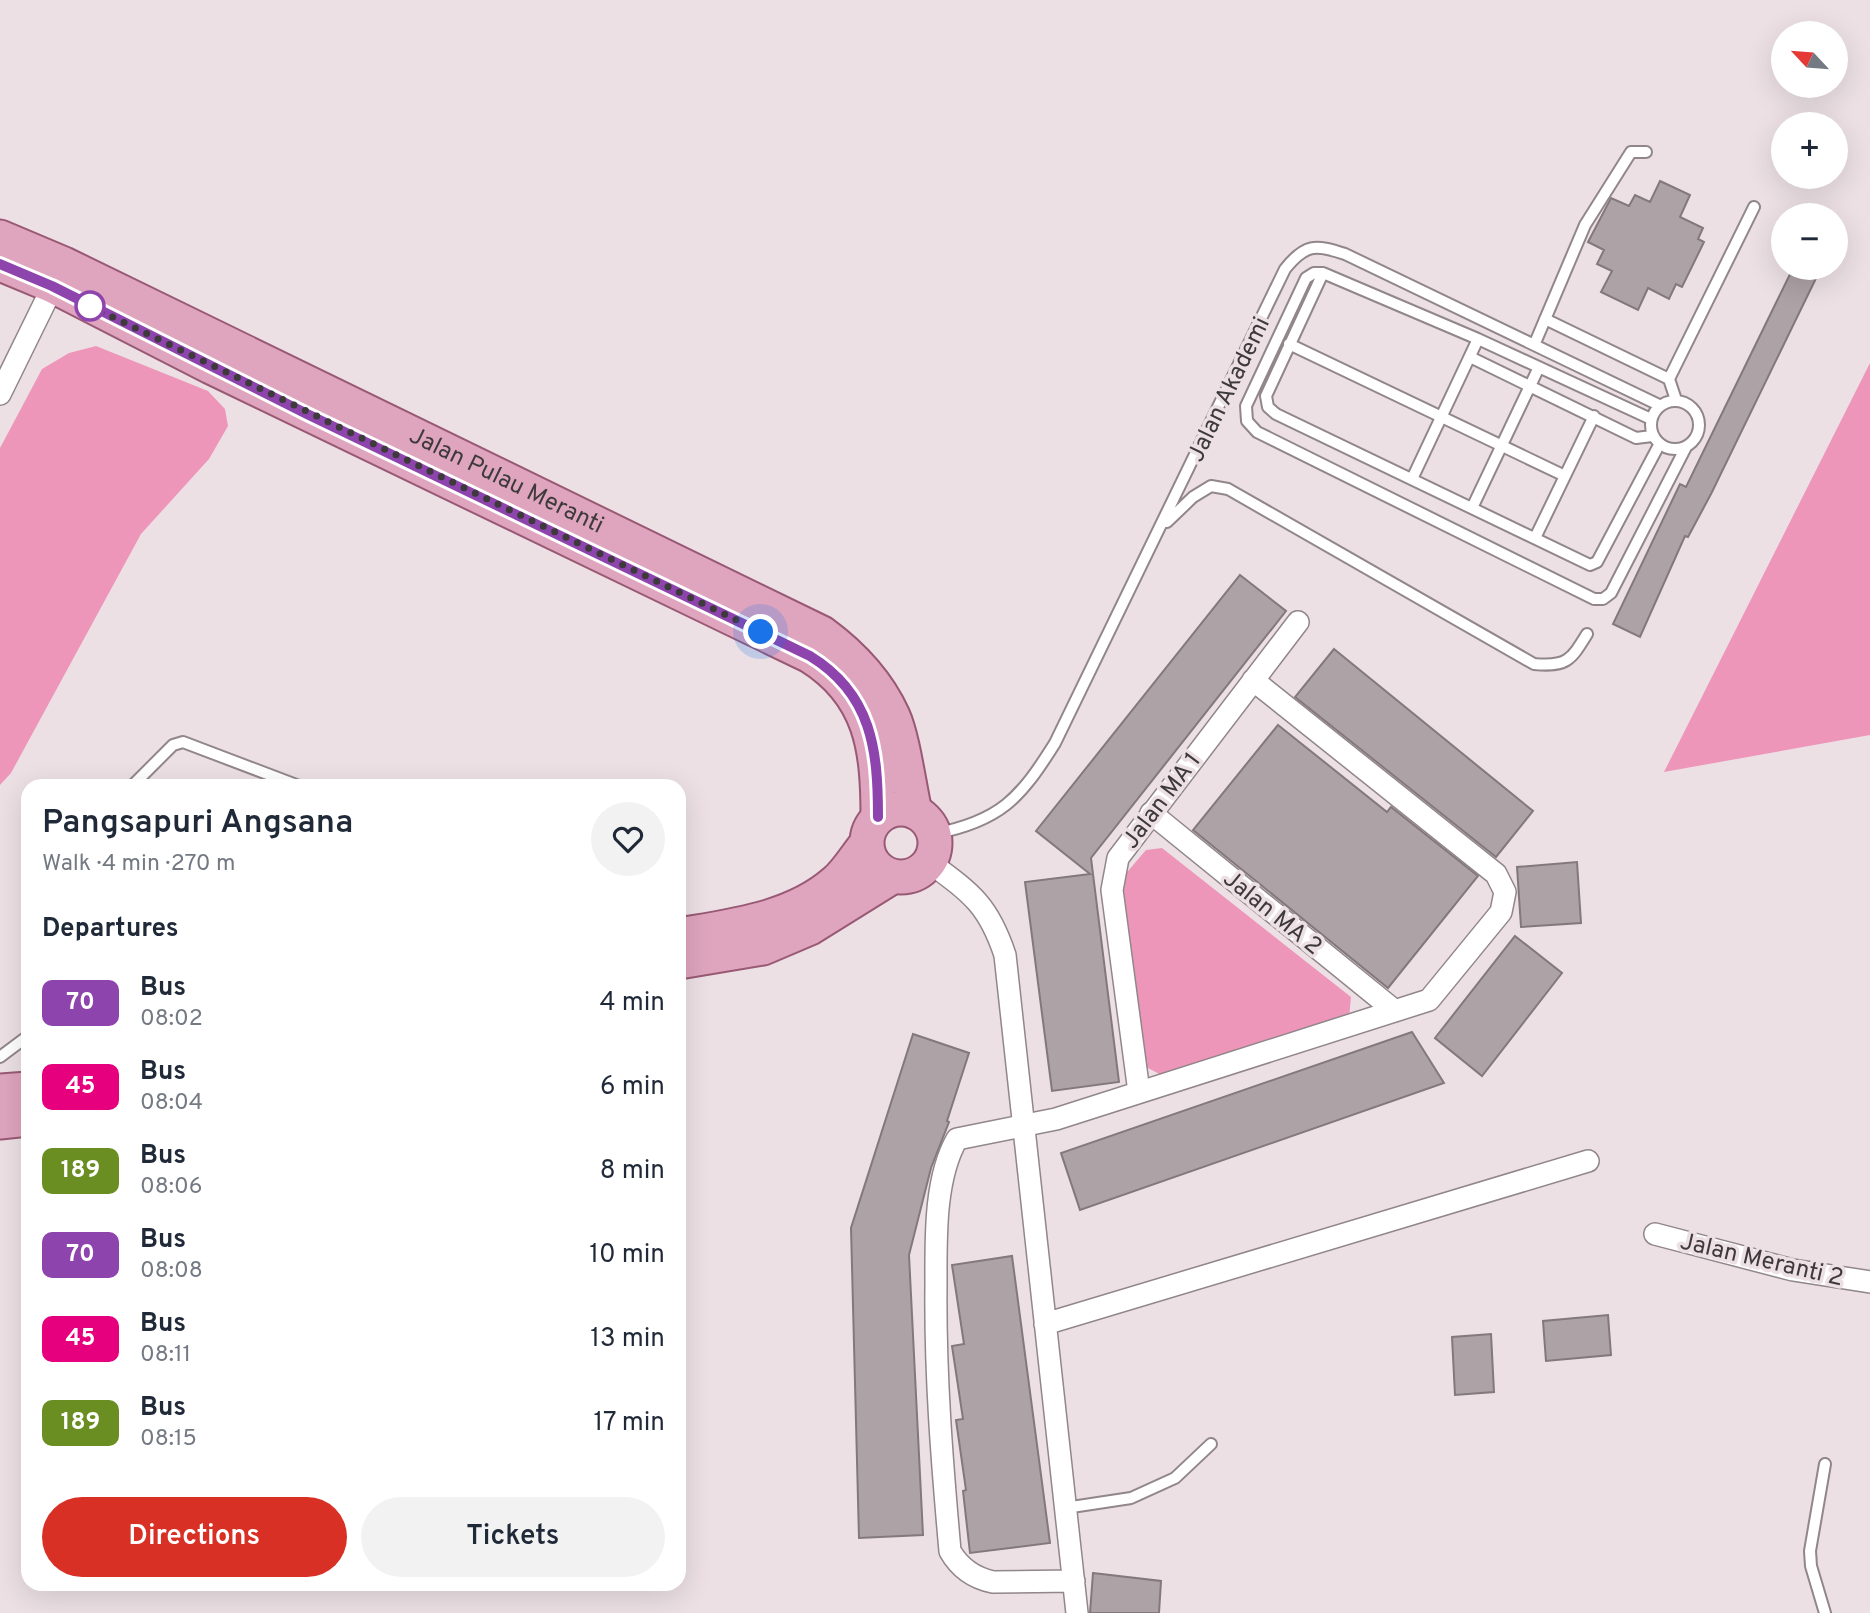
<!DOCTYPE html>
<meta charset="utf-8">
<style>
:root{--surface:#fff;--page:#f2f2f3;--text:#1f2937;--muted:#747a83;--accent:#d93025}
body{margin:0;font-family:Overpass,sans-serif;background:var(--page);color:var(--text);height:100vh;display:flex;flex-direction:column;font-size:26px;white-space:nowrap}
*{box-sizing:border-box;margin:0}
p{font-size:23px;color:var(--muted)}
.icon{flex:none;width:38px;height:38px;fill:none;stroke:currentColor;stroke-width:2;stroke-linecap:round;stroke-linejoin:round}
.map{position:relative;flex:1;overflow:hidden}
.sheet{position:absolute;left:21px;top:779px;width:665px;height:812px;display:flex;flex-direction:column;background:var(--surface);border-radius:21px;box-shadow:0 7px 28px #0002}
.sheet>*{flex:none}
.badge{padding:0 14px;border-radius:10px;font-size:24px;line-height:46px}
.needle{width:46px;rotate:296deg}
.tools{position:absolute;left:1771px;top:21px;display:grid;gap:14px}
.tools a{display:grid;place-items:center;width:77px;height:77px;border-radius:50%;background:var(--surface);box-shadow:0 7px 28px #0002;font-size:35px}
.you{position:absolute;width:35px;height:35px;margin:-18px;border:5px solid #fff;border-radius:50%;background:#1a73e8;box-shadow:0 0 0 10px #1a73e833}
.map>.badge{position:absolute;translate:-50% -50%;box-shadow:0 0 0 4px #fff}
h2{padding:0 21px;font-size:26px;line-height:63px}
.round{display:grid;place-items:center;flex:none;width:74px;height:74px;border-radius:37px;background:var(--page)}
.head{display:flex;align-items:center;justify-content:space-between;height:119px;padding:0 21px}
h1{font-size:33px;font-weight:600;line-height:52px}
.primary-button{display:flex;gap:14px;margin-top:auto;padding:14px 21px}
.primary-button a{flex:1;height:80px;border-radius:42px;background:var(--accent);color:#fff;font-size:28px;font-weight:600;line-height:80px;text-align:center}
.primary-button a+a{background:var(--page);color:var(--text)}
ul{padding:0;list-style:none}
li{display:flex;align-items:center;gap:21px;height:84px;padding:0 21px}
li div{flex:1}
li b{display:block;font-size:26px}
li em{font-style:normal}
li .badge{min-width:77px;font-weight:700;text-align:center}
.map>svg:first-child{display:block}
</style>
<div class="map">
<svg width="1870" height="1613" viewBox="0 0 1870 1613">
<rect width="100%" height="100%" fill="#ece0e4"/>
<path fill="#ee96ba" d="M96,346L208,391L225,409L228,426L209,459L141,534L11,773L0,785V448L42,369L69,353Z
M1870,363V735L1664,772Z
M1162,848L1351,997L1349,1018L1165,1077L1146,1067L1122,878L1146,850Z"/>
<path fill="#ada2a6" stroke="#83787c" stroke-width="2" d="M1660,181L1690,195L1680,217L1703,228L1698,239L1704,242L1682,287L1676,284L1669,299L1648,288L1638,310L1601,292L1612,271L1597,264L1604,250L1588,242L1611,198L1629,206L1635,195L1650,202Z
M1793,268H1821L1711,494L1688,537L1685,536L1640,637L1613,624L1680,484L1686,487Z
M1240,575L1286,611L1091,858L1119,1082L1052,1091L1025,882L1090,874L1036,831Z
M1334,649L1533,811L1496,857L1295,697Z
M1278,725L1387,812L1391,807L1478,876L1388,988L1193,830Z
M1577,862L1581,923L1521,927L1517,867Z
M1515,936L1562,973L1482,1076L1435,1038Z
M1412,1032L1444,1083L1080,1210L1061,1153Z
M913,1034L969,1053L947,1121L949,1122L931,1168L909,1255L923,1535L859,1538L851,1228Z
M1012,1256L1050,1543L970,1553L963,1491L966,1490L956,1420L963,1419L952,1346L964,1344L952,1265Z
M1608,1315L1611,1355L1546,1361L1543,1321Z
M1491,1334L1494,1392L1455,1395L1452,1337Z
M1093,1573L1161,1581L1159,1613H1090Z"/>
<g fill="none" stroke-linecap="round" stroke-linejoin="round">
<defs>
<path id="lane" d="M1323,273L1266,396L1268,407L1276,414L1590,565L1597,562L1659,445
M1545,319L1669,379
M1535,343L1585,225L1631,152H1646
M1289,344L1565,476
M1470,357L1636,438L1652,436
M1676,400L1669,379L1754,207
M1651 425a24 24 0 1 1 48 0a24 24 0 1 1-48 0Z
M1651,419L1478,339L1323,273H1314L1306,278L1246,406L1247,421L1257,432L1594,599H1603L1611,593L1686,447
M1412,479L1478,339
M1472,508L1539,367
M1167,522L1193,497L1211,486L1228,489L1534,664C1567,667 1571,660 1587,634
M1535,538L1594,416
M132,786L173,745L183,742L299,786
M934,834C1000,821 1020,799 1055,743L1285,269C1305,244 1315,244 1345,254L1659,405
M0,1057L28,1036
M1825,1464L1810,1551L1811,1566L1825,1613
M1065,1508L1131,1498L1175,1478L1211,1444"/>
<path id="street" d="M0,394L53,286
M1151,813L1395,1011
M929,862C971,893 988,904 1005,955L1077,1613
M1139,1092L1112,890L1118,858L1298,622
M1655,1234L1793,1270L1870,1282
M1045,1324L1588,1161
M1074,1581L993,1582C974,1578 959,1567 950,1551C942,1462 935,1374 936,1285C936,1240 934,1179 957,1139L1056,1119L1429,1000L1501,912L1505,892L1496,874L1253,680"/>
<g id="primary">
<path id="s1" d="M0,237L64,264L822,633C852,655 877,681 893,716C903,738 909,786 915,812"/>
<path d="M0,264L53,286L211,367L810,656C872,695 878,750 878,817"/>
<circle cx="901" cy="843" r="34"/>
<path d="M679,935C732,926 793,919 835,882C847,872 856,856 866,844"/>
<path d="M679,962L763,948L810,928L892,877"/>
<path d="M0,1091L28,1089"/>
<path d="M0,1122L28,1119"/>
</g>
</defs>
<use href="#lane" stroke="#91868a" stroke-width="14"/>
<use href="#street" stroke="#91868a" stroke-width="24"/>
<use href="#primary" stroke="#995974" stroke-width="37"/>
<use href="#lane" stroke="#fff" stroke-width="10"/>
<use href="#street" stroke="#fff" stroke-width="21"/>
<use href="#primary" stroke="#dfa5be" stroke-width="33"/>
</g>
<g fill="none" stroke-linecap="round" stroke-linejoin="round">
<defs>
<path id="line" d="M0,264L52,286L307,414L810,656C872,694 878,750 878,817"/>
</defs>
<use href="#line" stroke="#fff" stroke-width="16"/>
<use href="#line" stroke="#8e44ad" stroke-width="10"/>
<path stroke="#3e3a3b" stroke-width="7" stroke-dasharray="0 12.6" d="M90,306L761,632"/>
</g>
<circle fill="#fff" stroke="#8e44ad" stroke-width="3.5" cx="90" cy="306" r="14"/>
<g text-anchor="middle" stroke-width="7" stroke-linejoin="round" paint-order="stroke">
<g font-size="24" fill="#3e3a3b" stroke="#ece0e4">
<text transform="translate(1228 389) rotate(-64)" y="8">Jalan Akademi</text>
<text dy="8" stroke="none"><textPath href="#s1" startOffset="562">Jalan Pulau Meranti</textPath></text>
<text transform="translate(1161 800) rotate(-53)" y="8">Jalan MA 1</text>
<text transform="translate(1273 912) rotate(39)" y="8">Jalan MA 2</text>
<text transform="translate(1762 1259) rotate(13)" y="8">Jalan Meranti 2</text>
</g>
</g>
</svg>
<div class="tools">
<a><svg class="needle" viewBox="-14 -14 28 28"><path d="M0-13l5 13h-10z" fill="#e53935"/><path d="M0 13l5-13h-10z" fill="#747a83"/></svg></a>
<a>+</a>
<a>−</a>
</div>
<div class="you" style="left:761px;top:632px"></div>
<section class="sheet">
<div class="head"><div><h1>Pangsapuri Angsana</h1><p>Walk · 4 min · 270 m</p></div><a class="round"><svg class="icon" aria-label="heart" viewBox="0 0 24 24"><path d="M12 20l-8-8c-3-5 5-10 8-4 3-6 11-1 8 4z"/></svg></a></div>
<h2>Departures</h2>
<ul>
<li><span class="badge" style="background:#8e44ad;color:#fff">70</span><div><b>Bus</b><p>08:02</p></div><em>4 min</em></li>
<li><span class="badge" style="background:#e6007e;color:#fff">45</span><div><b>Bus</b><p>08:04</p></div><em>6 min</em></li>
<li><span class="badge" style="background:#6b8e23;color:#fff">189</span><div><b>Bus</b><p>08:06</p></div><em>8 min</em></li>
<li><span class="badge" style="background:#8e44ad;color:#fff">70</span><div><b>Bus</b><p>08:08</p></div><em>10 min</em></li>
<li><span class="badge" style="background:#e6007e;color:#fff">45</span><div><b>Bus</b><p>08:11</p></div><em>13 min</em></li>
<li><span class="badge" style="background:#6b8e23;color:#fff">189</span><div><b>Bus</b><p>08:15</p></div><em>17 min</em></li>
</ul>
<div class="primary-button"><a>Directions</a><a>Tickets</a></div>
</section>
</div>
